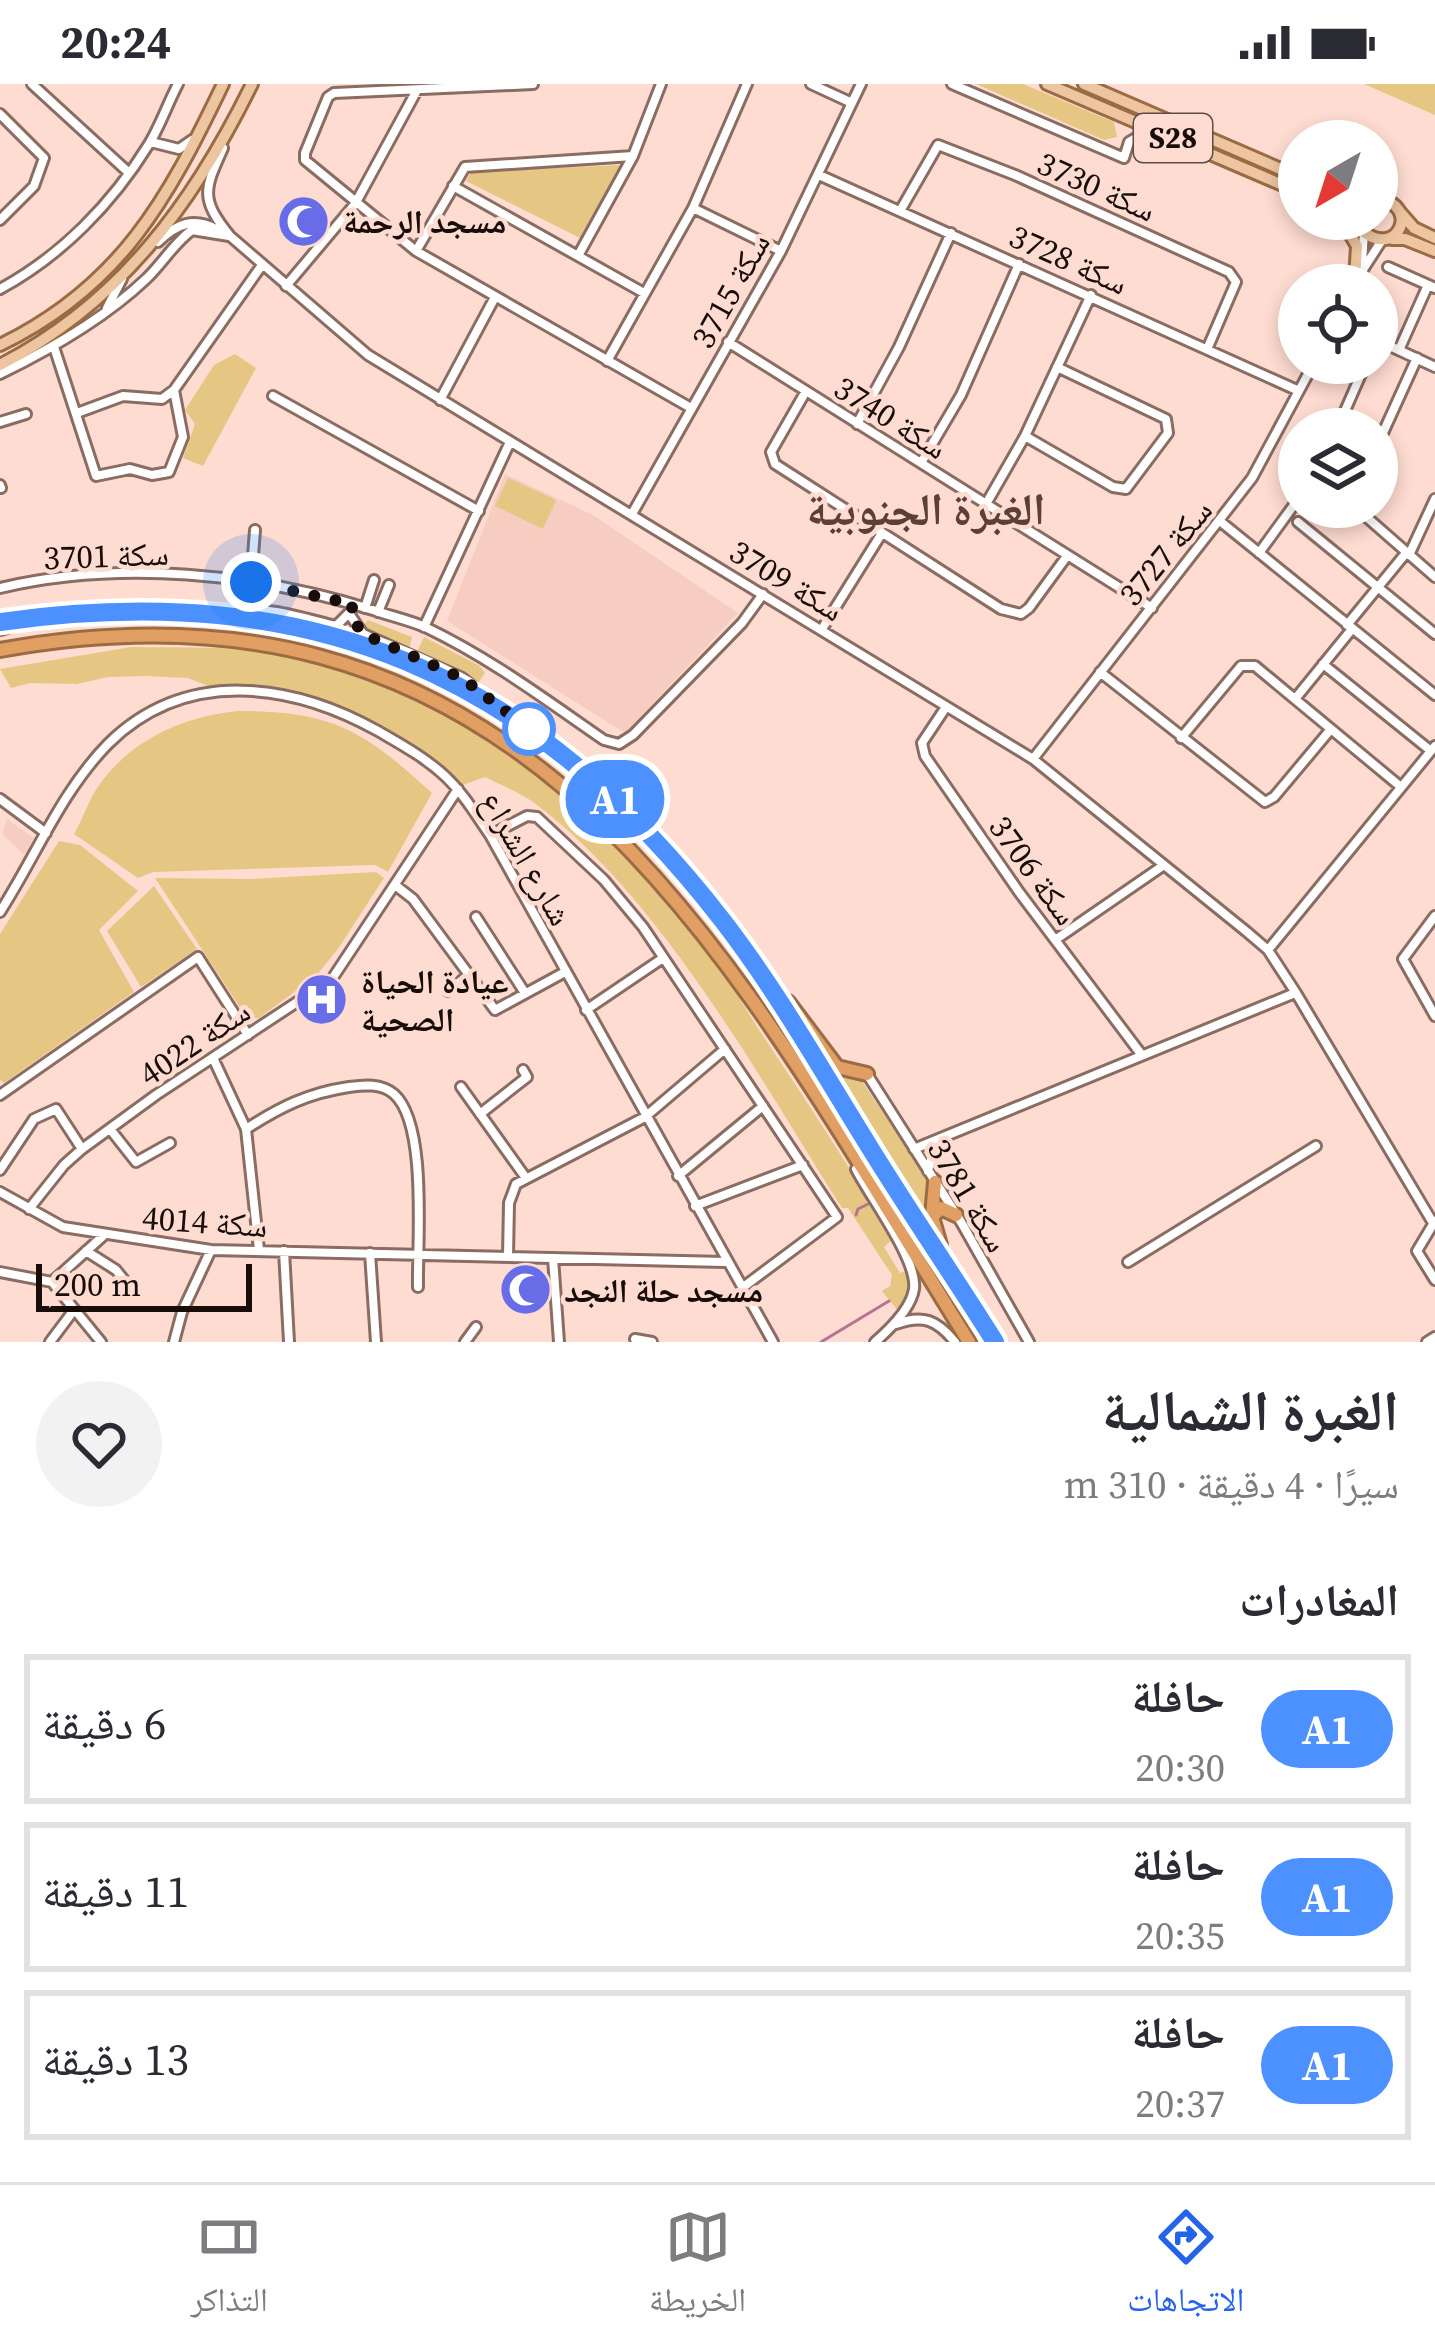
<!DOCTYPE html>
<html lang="ar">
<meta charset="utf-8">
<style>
:root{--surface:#fff;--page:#f2f2f3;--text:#2b2b33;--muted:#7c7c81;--line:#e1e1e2;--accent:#2563eb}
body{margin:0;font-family:"Source Serif 4","Noto Naskh Arabic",serif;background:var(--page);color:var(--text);direction:rtl;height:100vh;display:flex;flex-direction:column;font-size:45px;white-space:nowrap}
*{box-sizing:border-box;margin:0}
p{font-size:39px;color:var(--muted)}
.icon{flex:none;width:66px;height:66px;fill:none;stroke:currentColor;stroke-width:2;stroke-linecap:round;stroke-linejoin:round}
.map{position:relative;height:1258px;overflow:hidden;direction:ltr}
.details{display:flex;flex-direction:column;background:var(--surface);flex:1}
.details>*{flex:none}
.badge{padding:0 24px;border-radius:39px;font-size:42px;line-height:78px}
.needle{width:78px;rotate:219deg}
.tools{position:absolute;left:1278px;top:36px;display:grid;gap:24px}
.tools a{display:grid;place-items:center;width:120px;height:120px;border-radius:50%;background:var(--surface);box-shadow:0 6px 18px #0003;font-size:60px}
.scale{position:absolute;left:36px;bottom:30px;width:216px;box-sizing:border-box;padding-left:12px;border:6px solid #180d09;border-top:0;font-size:33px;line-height:42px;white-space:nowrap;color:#180d09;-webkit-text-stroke:9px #ffdcd1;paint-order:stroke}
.you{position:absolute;width:60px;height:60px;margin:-30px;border:9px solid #fff;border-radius:50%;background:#1a73e8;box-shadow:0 0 0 18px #1a73e833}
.map>.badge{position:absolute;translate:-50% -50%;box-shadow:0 0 0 6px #fff}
h2{padding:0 36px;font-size:45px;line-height:108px}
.round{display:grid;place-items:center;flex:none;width:126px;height:126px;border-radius:63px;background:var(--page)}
.head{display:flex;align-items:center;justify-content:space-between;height:204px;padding:0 36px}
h1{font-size:57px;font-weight:800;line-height:90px}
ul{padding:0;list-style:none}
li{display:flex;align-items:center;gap:36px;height:150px;margin:0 24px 18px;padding:0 12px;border:6px solid var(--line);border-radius:0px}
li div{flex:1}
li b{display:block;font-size:45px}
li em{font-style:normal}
li .badge{min-width:132px;font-weight:700;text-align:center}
.status{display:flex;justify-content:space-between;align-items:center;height:84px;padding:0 60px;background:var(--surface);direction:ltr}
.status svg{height:33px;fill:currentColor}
.dock{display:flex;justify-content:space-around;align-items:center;height:168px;border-top:3px solid var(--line);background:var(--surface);font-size:33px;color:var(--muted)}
.dock a{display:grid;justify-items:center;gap:6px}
.dock .on{color:var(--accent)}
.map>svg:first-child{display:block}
</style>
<div class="status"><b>20:24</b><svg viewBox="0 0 49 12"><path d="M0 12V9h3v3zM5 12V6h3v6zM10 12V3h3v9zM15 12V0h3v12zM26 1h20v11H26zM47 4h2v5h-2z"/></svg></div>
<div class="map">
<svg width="1435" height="1258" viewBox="0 0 1435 1258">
<rect width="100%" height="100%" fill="#ffdcd1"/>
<path fill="#f6cdc0" d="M505,390L593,431L738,529L625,649L447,537Z
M7,735L34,754L24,771L2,750Z"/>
<path fill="#e5c783" d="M976,0H1023L1114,38L1117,53L1104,56Z
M1364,0H1435V31Z
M621,81L580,154L466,97L471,88Z
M235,270L256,284L203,382L183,374L195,340L185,326L214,281Z
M508,394L556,416L543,445L495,422Z
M368,536L412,553L409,566L367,549L362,543Z
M424,553L480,582L485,589L478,599L417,568Z
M131,563C182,564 237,561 286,572C460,608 599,725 705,863C728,892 745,925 765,955C809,1021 853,1087 892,1156L884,1163L900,1189L909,1186L913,1202L899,1228L882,1207L890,1202L892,1191L848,1124H842C758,992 660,812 533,718C519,708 501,701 485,693L460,702L416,666L358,633L334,621L280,605L218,606L188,594L145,592L108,593L77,600L30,599L11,604L0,585Z
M238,627C333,627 363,646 432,709L388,788L375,781L153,788L138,794L74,750C83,735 89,714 100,700C132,655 185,632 238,627Z
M59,757L80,761L138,807L99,846L134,908L4,999L0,996V850Z
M376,788L384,794L338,865L316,892L259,934H247L155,794L250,795Z
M154,802L197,865L141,903L107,847Z
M829,988L861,996L929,1097L923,1137Z"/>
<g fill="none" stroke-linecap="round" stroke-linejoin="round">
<path stroke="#b57490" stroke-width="3" d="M856,1131L858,1125L868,1120
M821,1258L889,1217"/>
<defs>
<path id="minor" d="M32,0L128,88
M533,0L334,9L328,13L305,69V76L416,167L691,324
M811,0L852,19
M952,0L1124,74L1129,58L1151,45
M0,30L44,74L34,102L0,136
M151,58L179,65L192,56
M223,64C204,106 200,115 230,152L368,271L1033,675L1247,848L1268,866L1296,909L1433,1139
M819,91L1299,307
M453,102L644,209
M693,124L781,167
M900,127L938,61L1015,91L1229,188L1236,198L1208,263
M158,158C177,139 194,133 218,146
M416,167L465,83L633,72
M579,170L633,72L661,0
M1362,179L1364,148
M1388,183L1435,204
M1353,201L1382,156
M286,202L355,120L416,8
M0,205C61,172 112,120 149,60C160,42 168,19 178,0
M107,224L122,195
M1377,256L1435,283
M728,258L1152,524
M54,263L96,392L130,385L152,391L169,388L183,353L174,306
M1399,266L1428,201
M607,277L693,124L747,0
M0,290C51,265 104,235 146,195C162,180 174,159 192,146L229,152
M806,307L771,368L775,380L1001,525L1021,530L1029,524L1067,472
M273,312L479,427
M440,316L494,215
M77,329L123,312L162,315L174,306L262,181
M0,338L26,330
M857,340L899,263L951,149
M1337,345L1362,288
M1025,352L1113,403L1126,405L1168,349L1166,335L1057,283
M1377,362L1417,274
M921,379L961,311L1019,180
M0,401L1,404
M986,420L1025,352L1091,211
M1355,423L1435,493
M632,430L781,167L861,0
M1221,438L1435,611
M1298,438L1435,550
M1259,469L1299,414
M1409,471L1435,415
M251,498L255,446
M0,504C120,476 255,489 373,526C390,532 409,536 425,543C490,574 546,616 604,656L619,660L633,651L742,539L763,510
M365,524L374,496
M232,528C267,521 302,534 336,542L351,527
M378,528L389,501
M350,531L363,550L462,594L489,615
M1347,541L1406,469
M424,543L510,358
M822,545L882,449
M1323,580L1431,667
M1100,588L1265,718L1274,713L1331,645
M1295,615L1352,545
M946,623L922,659L925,672L1019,808L1141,970
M1181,654L1241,582H1255L1401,703
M1033,675L1252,394L1314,279
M0,715L46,749
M490,751L527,732L537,733L604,796L643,843L837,1133L742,1204
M395,801L413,815L495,926L565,888
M0,828C36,772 61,708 108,660C186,583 292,599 378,647C402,661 426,674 446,693C464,710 476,731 490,751L773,1258
M1435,832L1403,875L1435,932
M476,833L525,909
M1055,856L1164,781
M1268,866L1435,662
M448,907L469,891
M586,926L663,874
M213,974L246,1045L259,1166
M867,990L961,1138L1029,1258
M461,1003L526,1094
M0,1011L198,873L248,951
M480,1030L527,993L523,986
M110,1045L136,1078L170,1059
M246,1045C280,1023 308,1009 349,1003C364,1001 381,999 394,1010C428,1040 417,1159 418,1203
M914,1065L1295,909
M856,1085C870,1113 918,1176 914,1205C911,1225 890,1245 875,1258
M0,1086L34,1035L56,1025L82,1065
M928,1087L933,1068L941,1059
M678,1092L763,1022
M0,1108L63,1143L211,1166L725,1178
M695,1122L803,1081
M29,1125L64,1081L82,1065L156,1011L332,895L458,705
M1435,1137L1417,1167L1435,1196
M86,1167L116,1186L132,1206
M284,1167L289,1258
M370,1169L376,1258
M508,1172L509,1119L516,1100L645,1033L725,965
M553,1174L559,1258
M1128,1178L1316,1062
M0,1188L52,1198L101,1258
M52,1198L103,1152
M896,1240C923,1230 937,1236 955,1258
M635,1255L652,1258
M50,1258L74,1226
M174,1258L182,1228L211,1166
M465,1258L476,1243
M1427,1258L1435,1253"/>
<path id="major" d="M1047,0L1299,108
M1084,0L1299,93
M1400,128L1414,144L1435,154
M1341,135L1357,162L1355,195
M1360,135L1364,148C1399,175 1421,119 1377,115
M1392,155H1405L1435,167
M0,261C120,203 168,115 223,0
M0,281C120,219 193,120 252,0"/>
<path id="highway" d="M0,544C93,517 195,520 288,542C580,610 703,797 852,1035C899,1110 948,1183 995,1258
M0,566C533,469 731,874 969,1258
M788,918L837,983L867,990
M932,1132L935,1098
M940,1161L932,1133L941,1124L956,1131"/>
</defs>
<use href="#minor" stroke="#8a6c63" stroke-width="14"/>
<use href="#major" stroke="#9b6c44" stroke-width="16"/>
<use href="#highway" stroke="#9b6c44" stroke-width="18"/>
<use href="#minor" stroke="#fff" stroke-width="8"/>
<use href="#major" stroke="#edc5a1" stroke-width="10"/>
<use href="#highway" stroke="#e19f63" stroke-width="12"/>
</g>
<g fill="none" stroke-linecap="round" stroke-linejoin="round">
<defs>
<path id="line" d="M0,538C313,494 530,588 723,837C777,907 821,985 867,1059C908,1126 953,1191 995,1258"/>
</defs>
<use href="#line" stroke="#fff" stroke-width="27"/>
<use href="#line" stroke="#4c91ff" stroke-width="18"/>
<path stroke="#180d09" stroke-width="12" stroke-dasharray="0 21.6" d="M251,498L353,520L350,531L363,550L462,594L529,645"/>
</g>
<defs>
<symbol id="mosque-disc" viewBox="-11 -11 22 22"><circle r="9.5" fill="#686de7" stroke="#ffdcd1"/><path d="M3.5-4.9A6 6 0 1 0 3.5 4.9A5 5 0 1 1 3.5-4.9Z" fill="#fff"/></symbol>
<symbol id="hospital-disc" viewBox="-11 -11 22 22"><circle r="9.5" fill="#686de7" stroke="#ffdcd1"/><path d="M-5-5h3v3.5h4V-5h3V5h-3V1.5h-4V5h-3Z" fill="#fff"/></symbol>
</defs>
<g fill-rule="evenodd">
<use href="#mosque-disc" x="274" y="108" width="59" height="59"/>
<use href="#hospital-disc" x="292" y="886" width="59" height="59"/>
<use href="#mosque-disc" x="496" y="1176" width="59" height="59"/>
</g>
<circle fill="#fff" stroke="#4c91ff" stroke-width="6" cx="529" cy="645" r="24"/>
<g text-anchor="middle" stroke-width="9" stroke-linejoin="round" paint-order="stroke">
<rect fill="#ffdcd1" stroke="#5d4b45" stroke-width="3" x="1134" y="30" width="78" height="48" rx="9"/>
<g font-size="30" font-weight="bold" fill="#180d09">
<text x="1173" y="64">S28</text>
</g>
<g font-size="33" fill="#180d09" stroke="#ffdcd1">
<text transform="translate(1097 102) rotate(24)" y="12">سكة 3730</text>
<text transform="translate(1069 175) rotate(24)" y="12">سكة 3728</text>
<text transform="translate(730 206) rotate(-61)" y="12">سكة 3715</text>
<text transform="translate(891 333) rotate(32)" y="12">سكة 3740</text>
<text transform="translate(1165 468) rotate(-51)" y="12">سكة 3727</text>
<text transform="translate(106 471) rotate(-2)" y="12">سكة 3701</text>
<text transform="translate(787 496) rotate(31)" y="12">سكة 3709</text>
<text transform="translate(527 774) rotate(60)" y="12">شارع الشراع</text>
<text transform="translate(1034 786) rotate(54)" y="12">سكة 3706</text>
<text transform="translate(194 958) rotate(-34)" y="12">سكة 4022</text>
<text transform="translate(969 1111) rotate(59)" y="12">سكة 3781</text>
<text transform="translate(205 1137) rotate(4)" y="12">سكة 4014</text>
</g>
<g font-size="33" font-weight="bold" fill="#180d09" stroke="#ffdcd1" text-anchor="start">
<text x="343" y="149">مسجد الرحمة</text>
<text x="361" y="909">عيادة الحياة<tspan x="361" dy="38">الصحية</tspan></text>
<text x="564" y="1218">مسجد حلة النجد</text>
</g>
<g font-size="45" font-weight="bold" fill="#5c4038" stroke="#ffdcd1">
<text x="926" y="441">الغبرة الجنوبية</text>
</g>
</g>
</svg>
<div class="tools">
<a><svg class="needle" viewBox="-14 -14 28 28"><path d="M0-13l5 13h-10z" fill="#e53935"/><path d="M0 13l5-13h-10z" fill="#7c7c81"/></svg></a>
<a><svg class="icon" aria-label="locate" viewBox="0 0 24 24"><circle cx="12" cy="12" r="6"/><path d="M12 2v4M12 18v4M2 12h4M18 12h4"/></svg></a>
<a><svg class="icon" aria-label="layers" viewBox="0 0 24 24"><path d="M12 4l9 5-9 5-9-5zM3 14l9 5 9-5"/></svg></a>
</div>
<div class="scale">200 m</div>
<div class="you" style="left:251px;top:498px"></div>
<b class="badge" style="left:615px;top:715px;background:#4c91ff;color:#fff">A1</b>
</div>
<section class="details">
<div class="head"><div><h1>الغبرة الشمالية</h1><p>سيرًا · 4 دقيقة · 310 m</p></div><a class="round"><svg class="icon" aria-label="heart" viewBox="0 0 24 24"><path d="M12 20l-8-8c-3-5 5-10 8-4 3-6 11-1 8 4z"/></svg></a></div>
<h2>المغادرات</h2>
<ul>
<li><span class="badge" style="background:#4c91ff;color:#fff">A1</span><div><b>حافلة</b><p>20:30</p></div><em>6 دقيقة</em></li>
<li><span class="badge" style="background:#4c91ff;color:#fff">A1</span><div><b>حافلة</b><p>20:35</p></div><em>11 دقيقة</em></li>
<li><span class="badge" style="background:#4c91ff;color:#fff">A1</span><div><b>حافلة</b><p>20:37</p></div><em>13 دقيقة</em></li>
</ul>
</section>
<nav class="dock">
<a class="on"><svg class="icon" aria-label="directions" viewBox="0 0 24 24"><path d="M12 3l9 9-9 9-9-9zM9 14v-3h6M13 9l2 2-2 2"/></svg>الاتجاهات</a>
<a><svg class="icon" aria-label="map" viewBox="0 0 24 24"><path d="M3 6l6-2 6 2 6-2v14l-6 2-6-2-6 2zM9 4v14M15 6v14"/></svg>الخريطة</a>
<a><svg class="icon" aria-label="tickets" viewBox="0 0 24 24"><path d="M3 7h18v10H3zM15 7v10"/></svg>التذاكر</a>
</nav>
